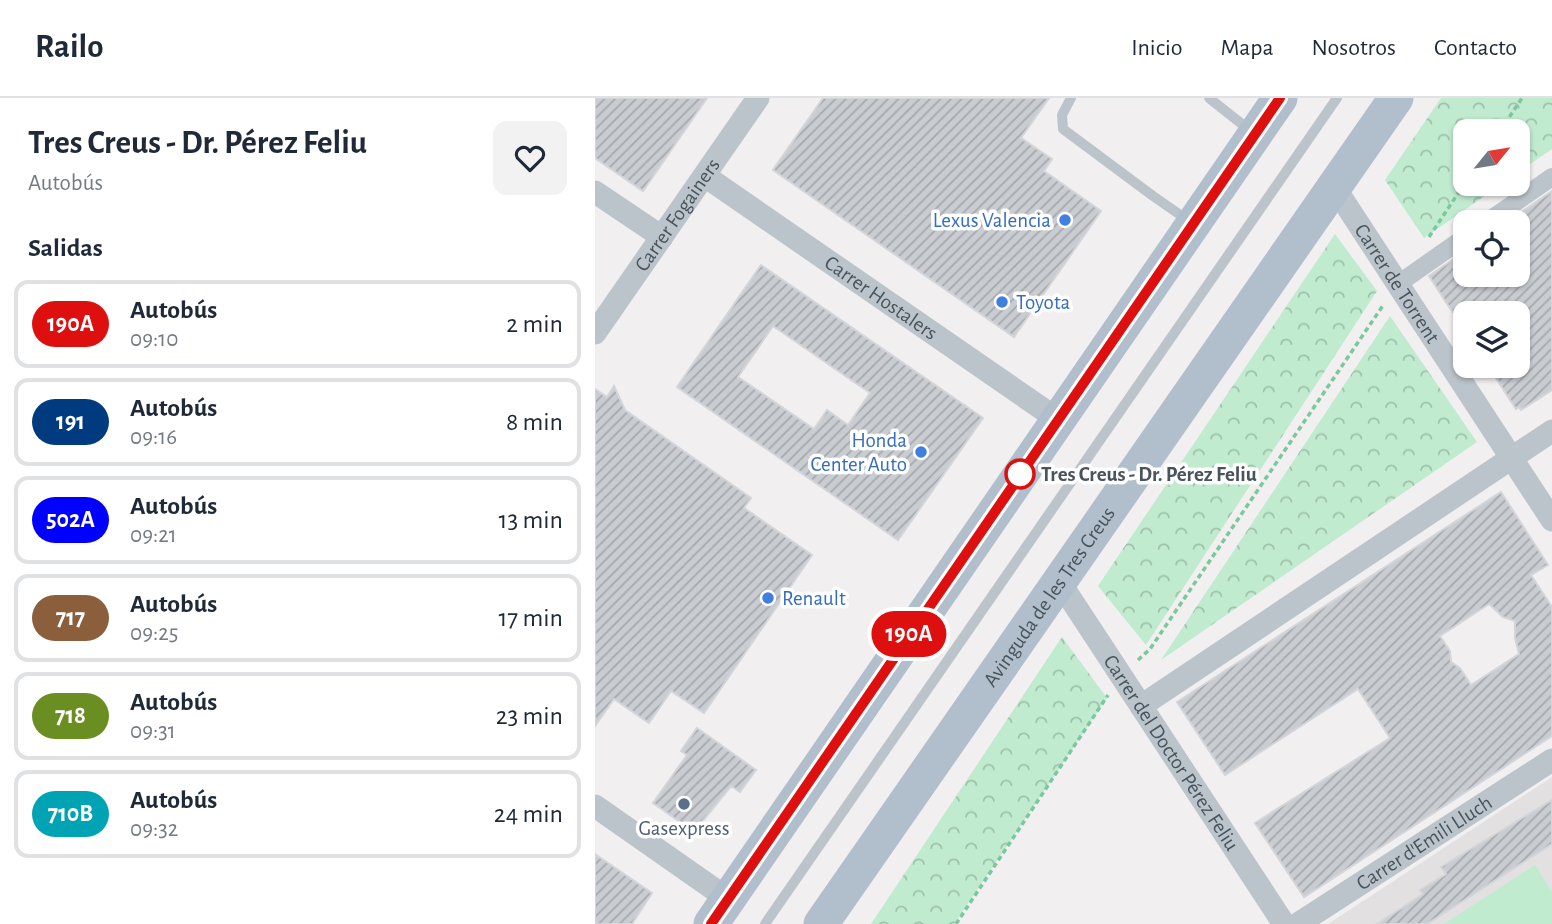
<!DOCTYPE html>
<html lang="es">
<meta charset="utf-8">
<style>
:root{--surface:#fff;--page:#f2f2f3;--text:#1f2937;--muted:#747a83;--line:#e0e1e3}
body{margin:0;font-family:"Alegreya Sans",sans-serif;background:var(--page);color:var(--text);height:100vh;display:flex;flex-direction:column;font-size:26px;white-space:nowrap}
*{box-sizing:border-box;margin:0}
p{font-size:23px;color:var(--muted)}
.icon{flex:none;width:38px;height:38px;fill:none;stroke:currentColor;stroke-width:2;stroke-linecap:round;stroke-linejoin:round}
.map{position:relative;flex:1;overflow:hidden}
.drawer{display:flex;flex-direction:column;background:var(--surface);width:595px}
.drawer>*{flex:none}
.badge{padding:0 14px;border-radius:23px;font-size:24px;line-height:46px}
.needle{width:46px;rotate:60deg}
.fabs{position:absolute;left:858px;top:21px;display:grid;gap:14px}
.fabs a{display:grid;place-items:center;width:77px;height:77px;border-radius:14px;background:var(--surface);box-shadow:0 2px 5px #0004;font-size:35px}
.map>.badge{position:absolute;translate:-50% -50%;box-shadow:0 0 0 4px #fff}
h2{padding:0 28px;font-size:26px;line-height:63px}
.round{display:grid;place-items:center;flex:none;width:74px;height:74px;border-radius:14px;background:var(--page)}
.summary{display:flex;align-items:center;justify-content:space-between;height:119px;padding:0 28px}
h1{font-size:33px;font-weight:700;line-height:52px}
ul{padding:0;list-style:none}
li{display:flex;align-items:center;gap:21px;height:88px;margin:0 14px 10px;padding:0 14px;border:4px solid var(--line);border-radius:14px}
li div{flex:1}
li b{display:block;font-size:26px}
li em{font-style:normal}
li .badge{min-width:77px;font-weight:700;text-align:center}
header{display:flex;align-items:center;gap:42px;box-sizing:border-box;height:98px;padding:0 35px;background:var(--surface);border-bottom:2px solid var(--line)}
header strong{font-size:33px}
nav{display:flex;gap:38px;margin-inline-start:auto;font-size:24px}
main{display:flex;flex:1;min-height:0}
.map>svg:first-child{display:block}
</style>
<header>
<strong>Railo</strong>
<nav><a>Inicio</a><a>Mapa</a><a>Nosotros</a><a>Contacto</a></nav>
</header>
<main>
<section class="drawer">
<div class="summary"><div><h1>Tres Creus - Dr. Pérez Feliu</h1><p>Autobús</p></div><a class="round"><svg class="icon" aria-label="heart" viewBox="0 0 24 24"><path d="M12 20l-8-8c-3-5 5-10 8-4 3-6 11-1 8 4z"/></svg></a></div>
<h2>Salidas</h2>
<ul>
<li><span class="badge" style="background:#dd0f0f;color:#fff">190A</span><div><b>Autobús</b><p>09:10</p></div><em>2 min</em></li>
<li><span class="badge" style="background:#003b80;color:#fff">191</span><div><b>Autobús</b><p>09:16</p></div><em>8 min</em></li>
<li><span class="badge" style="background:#00f;color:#fff">502A</span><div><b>Autobús</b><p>09:21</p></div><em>13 min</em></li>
<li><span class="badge" style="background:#8b5e3c;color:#fff">717</span><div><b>Autobús</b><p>09:25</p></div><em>17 min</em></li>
<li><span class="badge" style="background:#6b8e23;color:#fff">718</span><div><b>Autobús</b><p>09:31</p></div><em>23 min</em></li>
<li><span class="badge" style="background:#00a3b4;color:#fff">710B</span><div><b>Autobús</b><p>09:32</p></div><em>24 min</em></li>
</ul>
</section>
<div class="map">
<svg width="957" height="826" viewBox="0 0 957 826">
<defs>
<pattern id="forest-crowns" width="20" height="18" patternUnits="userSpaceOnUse" patternTransform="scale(1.75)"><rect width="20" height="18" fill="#c0ebcf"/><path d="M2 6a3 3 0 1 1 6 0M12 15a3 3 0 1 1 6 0" fill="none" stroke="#9ec1ab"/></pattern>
<pattern id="building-hatch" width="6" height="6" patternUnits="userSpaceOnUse" patternTransform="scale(1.75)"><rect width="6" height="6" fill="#c9ccd1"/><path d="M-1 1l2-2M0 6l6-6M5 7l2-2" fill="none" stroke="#a5a8ad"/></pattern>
</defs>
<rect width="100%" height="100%" fill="#f1efef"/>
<path fill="#e2e0e0" d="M957,679V826H733Z"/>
<path fill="url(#forest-crowns)" d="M846,0H957V51L922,75V33H870V86H907L829,140L790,82Z
M740,136L782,193L551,547L503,488Z
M795,218L882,344L566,562Z
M467,539L512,600L359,826H276Z"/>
<path fill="#c0ebcf" d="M940,767L957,794V826H849Z"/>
<path fill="url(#building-hatch)" stroke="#d3d5da" stroke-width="2" fill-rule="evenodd" d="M0,0H112L48,93L0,60Z
M228,0H454L426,40L457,61L449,73L506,113L419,239L178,72Z
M957,93V292L926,312L924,309L921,311L893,268H922V215H858L834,178L870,153V177H922V117Z
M166,167L388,320L303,442L82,289ZM178,228L275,295L253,327L232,312L219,331L143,279Z
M19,288L30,312L156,400L149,410L217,457L109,615L76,593L54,625L19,601L0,628V291L12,299Z
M906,394L953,467L936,477L957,509V638L709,799L660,725L795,640L763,591L630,677L582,604ZM894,506L908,519L920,523V540L924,556L876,587L865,570L856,564L855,553L845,538Z
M102,630L161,672L145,694L136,688L99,734L58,705L92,657L86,653Z
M957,702V746L832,826H782L828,796L825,792L851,776L846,769Z
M0,756L57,795L37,826H0Z"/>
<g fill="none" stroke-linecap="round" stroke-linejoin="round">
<path stroke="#7bc79e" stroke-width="3.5" stroke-dasharray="5 3.5" stroke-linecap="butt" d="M905,33L927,0
M834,139L870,85
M543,562L555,551L789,206
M361,826L513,597"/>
<path stroke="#bbc4cb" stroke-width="10" d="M476,0L467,17L468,31L558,98L594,123
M614,0L657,34
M170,826L742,0"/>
<path stroke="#bbc4cb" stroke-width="18" d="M892,124L957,79
M803,186L870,139"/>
<g stroke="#bbc4cb" stroke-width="23">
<path id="s1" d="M110,78L462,321"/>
<path id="s2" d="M740,90L957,422"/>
<path d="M0,94L67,139"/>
<path id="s3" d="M0,235L163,0"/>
<path id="s4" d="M464,483L689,826"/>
<path d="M546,608L957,333"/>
<path d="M0,708L133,801"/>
<path id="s5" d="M703,826L957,662"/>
</g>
<g stroke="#b0bfcb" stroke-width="35">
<path d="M116,826L685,0"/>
<path id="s6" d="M226,826L801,0"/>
</g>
</g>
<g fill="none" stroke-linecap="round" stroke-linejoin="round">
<defs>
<path id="line" d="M116,826L685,0"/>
</defs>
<use href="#line" stroke="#fff" stroke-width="16"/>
<use href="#line" stroke="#dd0f0f" stroke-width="10"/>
</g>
<g fill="#3f7fe0" stroke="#fff" stroke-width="2.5">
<circle cx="470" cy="122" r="7"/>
<circle cx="407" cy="204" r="7"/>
<circle cx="326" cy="354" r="7"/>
<circle cx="173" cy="500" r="7"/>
</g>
<circle fill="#fff" stroke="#dd0f0f" stroke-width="3.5" cx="425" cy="376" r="14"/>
<circle fill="#5c6f8a" stroke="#fff" stroke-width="2.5" cx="89" cy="706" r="7"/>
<g text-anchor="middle" stroke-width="7" stroke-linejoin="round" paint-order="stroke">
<g font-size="21" fill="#48535b" stroke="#fff">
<text dy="7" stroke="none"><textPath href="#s3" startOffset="144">Carrer Fogainers</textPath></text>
<text dy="7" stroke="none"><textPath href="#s2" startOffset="114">Carrer de Torrent</textPath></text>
<text dy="7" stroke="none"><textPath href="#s1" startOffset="214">Carrer Hostalers</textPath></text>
<text dy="7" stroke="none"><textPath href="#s6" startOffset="399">Avinguda de les Tres Creus</textPath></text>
<text dy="7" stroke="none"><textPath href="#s4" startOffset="205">Carrer del Doctor Pérez Feliu</textPath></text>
<text dy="7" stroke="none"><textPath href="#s5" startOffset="150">Carrer d'Emili Lluch</textPath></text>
</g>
<g font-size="21" fill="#366cbe" stroke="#fff" text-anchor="end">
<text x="456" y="129">Lexus Valencia</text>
<text x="421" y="211" text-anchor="start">Toyota</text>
<text x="312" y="349">Honda<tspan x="312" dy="24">Center Auto</tspan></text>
<text x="187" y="507" text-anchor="start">Renault</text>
</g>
<g font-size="21" font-weight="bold" fill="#48535b" stroke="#fff" text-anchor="start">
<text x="446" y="383">Tres Creus - Dr. Pérez Feliu</text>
</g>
<g font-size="21" fill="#4e5e75" stroke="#fff">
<text x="89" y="737">Gasexpress</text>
</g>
</g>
</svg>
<div class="fabs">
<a><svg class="needle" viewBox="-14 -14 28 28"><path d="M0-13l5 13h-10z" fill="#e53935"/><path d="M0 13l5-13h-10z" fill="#747a83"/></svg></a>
<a><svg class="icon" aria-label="locate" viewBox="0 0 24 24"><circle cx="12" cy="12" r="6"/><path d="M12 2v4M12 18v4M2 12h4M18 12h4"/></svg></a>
<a><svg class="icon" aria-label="layers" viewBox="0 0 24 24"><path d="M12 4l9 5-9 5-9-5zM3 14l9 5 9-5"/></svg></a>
</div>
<b class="badge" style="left:314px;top:536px;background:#dd0f0f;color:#fff">190A</b>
</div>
</main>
